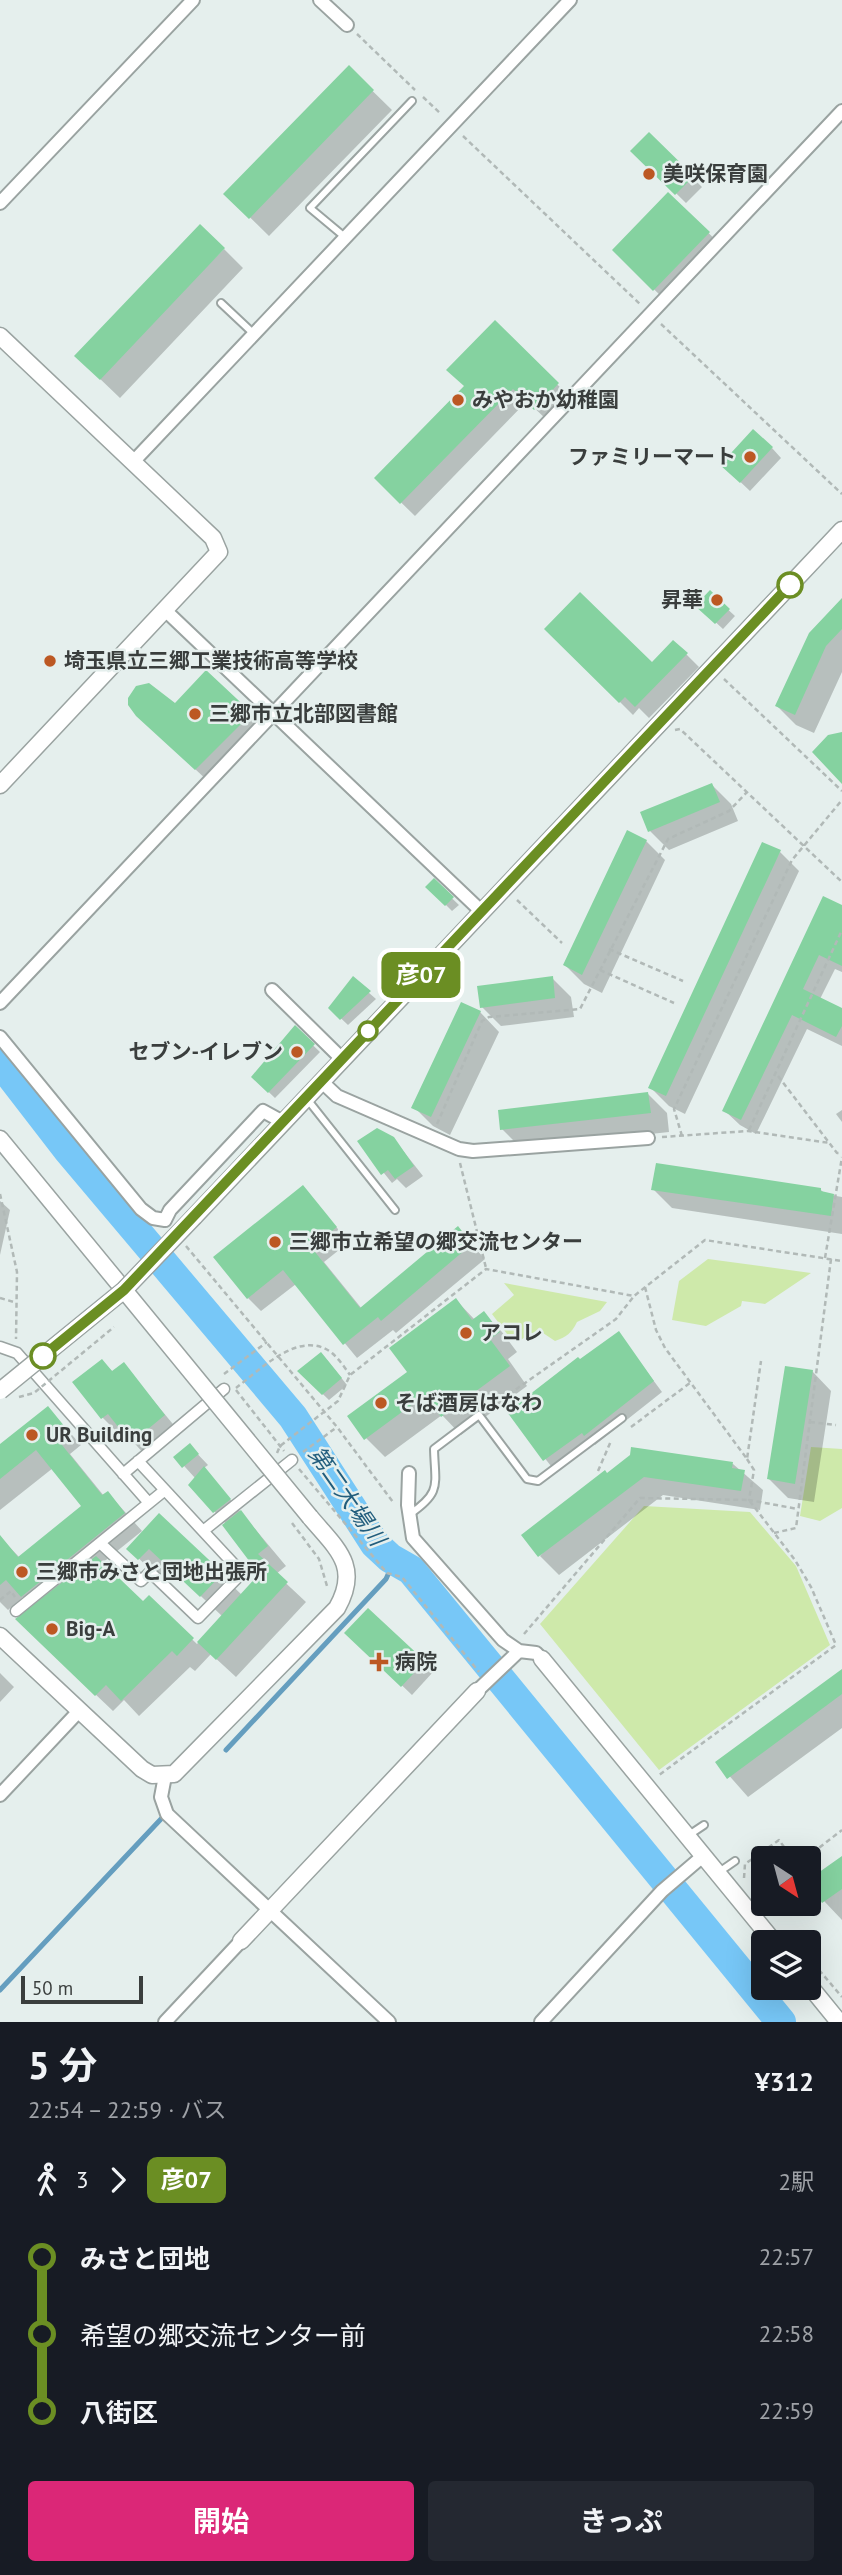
<!DOCTYPE html>
<html lang="ja">
<meta charset="utf-8">
<style>
:root{--surface:#171b24;--page:#242831;--text:#f1f3f6;--muted:#9ea1a6;--accent:#db2777}
body{margin:0;font-family:"PT Sans","Noto Sans JP",sans-serif;background:var(--page);color:var(--text);height:100vh;display:flex;flex-direction:column;font-size:26px;white-space:nowrap}
*{box-sizing:border-box;margin:0}
p{font-size:23px;color:var(--muted)}
.icon{flex:none;width:38px;height:38px;fill:none;stroke:currentColor;stroke-width:2;stroke-linecap:round;stroke-linejoin:round}
.map{position:relative;height:2022px;overflow:hidden}
.drawer{display:flex;flex-direction:column;background:var(--surface);flex:1}
.drawer>*{flex:none}
.badge{padding:0 14px;border-radius:10px;font-size:24px;line-height:46px}
.needle{width:46px;rotate:144deg}
.fabs{position:absolute;left:751px;top:1846px;display:grid;gap:14px}
.fabs a{display:grid;place-items:center;width:70px;height:70px;border-radius:7px;background:var(--surface);box-shadow:0 7px 28px #0002;font-size:35px}
.scale{position:absolute;left:21px;bottom:18px;width:122px;box-sizing:border-box;padding-left:7px;border:4px solid #3a3e3d;border-top:0;font-size:19px;line-height:24px;white-space:nowrap;color:#3a3e3d;-webkit-text-stroke:5px #e5efed;paint-order:stroke}
.map>.badge{position:absolute;translate:-50% -50%;box-shadow:0 0 0 4px #fff}
.legs{display:flex;align-items:center;gap:10px;height:77px;padding:0 28px;font-size:23px}
.legs p{margin-inline-start:auto}
.head{display:flex;align-items:center;justify-content:space-between;height:119px;padding:0 28px}
h1{font-size:38px;font-weight:700;line-height:52px}
.cta{display:flex;gap:14px;margin-top:auto;padding:14px 28px}
.cta a{flex:1;height:80px;border-radius:7px;background:var(--accent);color:#fff;font-size:28px;font-weight:700;line-height:80px;text-align:center}
.cta a+a{background:var(--page);color:var(--text)}
ul{padding:0 28px;list-style:none}
li{display:flex;align-items:center;gap:24px;height:77px;font-size:26px}
li i{display:grid;place-items:center;width:10px;height:100%;margin:0 9px;background:currentColor}
li i::after{content:'';width:18px;height:18px;margin:-9px;border:5px solid;border-radius:50%;background:var(--surface)}
li p{margin-inline-start:auto}
li:first-child i{background:linear-gradient(#0000 50%,currentColor 0)}
li:last-child i{background:linear-gradient(currentColor 50%,#0000 0)}
.map>svg:first-child{display:block}
</style>
<div class="map">
<svg width="842" height="2022" viewBox="0 0 842 2022">
<rect width="100%" height="100%" fill="#e5efed"/>
<path fill="#cee9aa" d="M708,1259L811,1273L765,1304L742,1301L741,1306L706,1326L672,1320L679,1281Z
M504,1283L607,1302L600,1311L577,1322C572,1333 566,1337 555,1341L543,1333L540,1336L530,1333L521,1340L516,1335L510,1338L492,1314L514,1295Z
M811,1447L842,1449V1508L820,1521L800,1516Z
M644,1506L750,1512L796,1566L830,1645L659,1770L540,1624Z"/>
<path fill="#0003" d="M349,68L392,110L269,236L226,194Z
M649,135L702,187L686,203L633,151Z
M668,194L722,246L667,302L614,250Z
M224,249L243,268L120,398L96,375Z
M495,323L571,398L548,421L527,401L415,516L376,478L466,387Z
M772,448L781,458L750,491L732,474Z
M710,593L735,616L723,629L698,606Z
M842,600V672L814,733L796,725L777,706Z
M547,629L652,665L686,654L699,667L649,718L639,708L633,715Z
M175,705L251,714L264,727L209,782L152,729Z
M712,785L731,804L738,821L669,850L650,831Z
M646,841L665,860L602,993L584,984L565,965Z
M780,852L799,871L685,1114L669,1106L650,1087Z
M434,881L459,905L452,911L428,887Z
M842,907V972L835,969L820,999L842,1010V1046L807,1029L756,1134L740,1125L724,1110Z
M552,978L571,997L574,1017L501,1026L482,1007Z
M353,979L376,999L348,1025L330,1008Z
M480,1012L499,1032L450,1135L433,1126L414,1107Z
M295,1028L320,1052L275,1098L253,1077Z
M648,1094L667,1113L669,1132L521,1148L502,1129Z
M842,1110V1122L836,1114Z
M393,1138L423,1176L406,1188L397,1179L392,1183L359,1142Z
M303,1188L349,1242L324,1262L362,1309L457,1229L485,1259L396,1333L393,1330L357,1358L296,1284L261,1311L248,1298Z
M653,1189H820L825,1194L842,1197V1234L672,1208Z
M0,1201L10,1210L0,1255Z
M456,1300L475,1320L483,1313L502,1332L517,1352L508,1359L527,1386L461,1435L442,1415L385,1457L366,1438Z
M619,1334L662,1392L595,1445L593,1442L554,1470L509,1412Z
M327,1360L347,1385L329,1400L299,1371Z
M102,1361L114,1373L124,1365L177,1429L145,1455L120,1427L116,1431L103,1418L75,1383Z
M812,1371L831,1391L814,1502L788,1498L769,1479Z
M48,1408L81,1445L70,1454L104,1496L108,1493L142,1531L101,1564L143,1604L149,1598L197,1644L222,1616L169,1566L158,1577L129,1549L160,1516L242,1595L261,1574L226,1524L190,1485L195,1478L176,1457L190,1446L208,1465L204,1468L286,1566L276,1574L306,1602L236,1677L211,1654L195,1671L190,1667L139,1716L124,1700L113,1711L34,1636L33,1607L23,1597L8,1610L0,1602V1537L20,1558L84,1506L53,1468L0,1510V1445Z
M733,1464L763,1490L760,1510L663,1495L559,1575L540,1556L608,1475Z
M368,1611L433,1672L412,1695L347,1633Z
M842,1671V1728L748,1797L718,1763Z
M0,1673L14,1687L0,1702Z
M842,1858V1920L824,1901Z"/>
<g fill="none" stroke-linecap="round" stroke-linejoin="round">
<path stroke="#659ebf" stroke-width="5" d="M226,1750L386,1579L394,1561
M0,1990L161,1819"/>
<path stroke="#77c7f7" stroke-width="30" d="M0,1062L68,1150L293,1417L375,1544L390,1558L411,1570L781,2022"/>
</g>
<path fill="#85d2a0" d="M349,65L374,90L249,219L223,194Z
M649,132L694,176L675,195L630,151Z
M668,192L710,232L653,291L612,250Z
M200,224L225,248L100,380L74,356Z
M495,320L559,383L534,410L513,389L400,504L374,478L464,386L446,370Z
M753,429L773,447L740,483L720,465Z
M710,590L730,609L715,624L695,606Z
M580,592L652,662L673,640L688,653L635,707L625,697L619,703L544,629Z
M842,598V629L826,646L795,715L775,706L809,633Z
M206,670L252,713L195,770L136,716L128,705V698L136,686L149,683L175,703Z
M842,732V784L812,752L828,735Z
M712,783L720,802L648,832L640,812Z
M627,830L647,840L582,975L563,965Z
M762,842L781,850L666,1096L648,1088Z
M434,878L454,897L445,906L425,887Z
M823,896L842,905V966L819,955L803,989L842,1008V1026L836,1037L792,1015L741,1120L722,1111Z
M353,976L371,991L340,1020L328,1008Z
M553,976L555,998L480,1008L477,986Z
M461,1002L481,1011L431,1117L411,1108Z
M295,1025L315,1044L268,1093L251,1077Z
M648,1092L651,1113L500,1130L498,1110Z
M377,1128L394,1137L414,1166L395,1179L388,1170L381,1175L357,1141Z
M656,1163L821,1188V1191L834,1194L831,1216L651,1190Z
M303,1185L337,1227L311,1247L360,1308L458,1226L472,1244L381,1321L378,1317L343,1345L283,1270L247,1299L213,1257Z
M456,1298L472,1320L484,1311L500,1332L490,1339L510,1366L441,1417L425,1395L364,1440L347,1416L407,1372L389,1348Z
M619,1331L654,1381L584,1436L582,1433L543,1461L507,1412L578,1357L580,1359Z
M321,1352L342,1378L322,1395L297,1371Z
M102,1359L112,1371L124,1362L165,1415L131,1443L108,1414L101,1419L72,1382Z
M785,1366L813,1370L795,1484L767,1479Z
M48,1406L65,1427L54,1435L102,1495L108,1491L125,1513L21,1597L6,1580L0,1585V1535L18,1557L81,1506L36,1450L0,1479V1444Z
M190,1443L199,1454L182,1468L173,1457Z
M631,1447L733,1462L732,1468L745,1470L741,1491L644,1477L538,1557L521,1535L605,1470L607,1473L630,1455Z
M204,1466L231,1499L213,1513L188,1485Z
M241,1510L268,1546L258,1554L288,1582L216,1660L197,1642L259,1574L222,1525Z
M159,1513L223,1573L200,1597L149,1549L138,1560L126,1549Z
M96,1556L143,1601L149,1595L194,1638L177,1656L172,1651L121,1701L106,1685L95,1696L15,1619Z
M368,1608L425,1661L401,1687L344,1633Z
M842,1669V1694L727,1779L715,1762Z
M842,1856V1889L822,1903L808,1880Z"/>
<g fill="none" stroke-linecap="round" stroke-linejoin="round">
<defs>
<path id="service" d="M346,238L310,208L412,101
M221,303L254,334
M307,1099L395,1210
M410,1514C442,1492 435,1485 434,1449L479,1415L527,1479L538,1481L622,1418
M689,1835L704,1825
M719,1872L735,1861"/>
<path id="pedestrian" d="M0,1347L17,1353L149,1503
M123,1474L224,1389
M203,1531L292,1460
M100,1543L141,1581L150,1572L198,1618L242,1573L138,1461
M16,1611L165,1490"/>
<path id="minor" d="M320,0L347,25
M0,203L193,0
M133,462L570,0
M166,611L481,911
M272,990L342,1059
M0,1003L842,111
M0,1037L141,1209L153,1218L165,1220L170,1210L263,1111L283,1122
M321,1081L337,1096L459,1149L473,1151L648,1138
M409,1473L408,1505L413,1538L503,1640L519,1651L536,1653L542,1659
M477,1691L519,1651
M165,1776L161,1797L167,1814L389,2022
M0,1795L79,1711
M165,2022L241,1941
M541,2022L662,1891L703,1856"/>
<path id="tertiary" d="M0,336L213,538L219,552L0,785
M0,1139L124,1290
M194,1217L842,530
M0,1636L142,1769L152,1775L174,1774L337,1608C361,1566 336,1548 310,1517
M542,1659L774,1942
M241,1941L477,1691
M808,1984L839,2022"/>
</defs>
<use href="#service" stroke="#9aa3a1" stroke-width="10"/>
<use href="#pedestrian" stroke="#9aa3a1" stroke-width="13"/>
<use href="#minor" stroke="#9aa3a1" stroke-width="16"/>
<use href="#tertiary" stroke="#9aa3a1" stroke-width="19"/>
<path stroke="#b1b9b7" stroke-width="2.5" stroke-dasharray="5 3.5" stroke-linecap="butt" d="M357,34L415,90
M423,97L441,114
M463,136L641,305
M661,324L842,494
M724,679L842,791
M675,730L680,729L842,882
M517,900L562,943
M609,949L683,981
M600,970L674,1003
M778,1076L837,1153H842
M437,1124L482,1021L489,1017L580,1009L668,839L729,811L747,792
M749,1130L842,930
M682,1136L674,1109L792,860L842,800
M662,1137L748,1131L830,1143
M460,1163L486,1268
M0,1194L17,1272L16,1339
M186,1246L337,1427L393,1502
M825,1258L842,1157
M645,1287L656,1330L665,1348L747,1459L761,1361
M0,1298L14,1302
M224,1374L267,1342
M236,1388C260,1370 300,1328 332,1353C339,1359 345,1368 350,1375
M236,1390L284,1451
M488,1409L616,1319L634,1296
M810,1422L836,1425
M631,1427L690,1383
M303,1452L337,1427
M277,1453L280,1446L338,1401L350,1375L486,1269L634,1296L705,1240L842,1261
M747,1459L754,1470L749,1500L798,1509
M299,1469L387,1573L402,1577L479,1672
M598,1471L611,1441
M292,1523L319,1559L327,1586
M774,1533L796,1528L831,1259
M0,1600L11,1591L15,1597
M524,1634L640,1498L749,1500L795,1560L811,1587L836,1645L659,1775
M806,1858L842,1830
M744,1878L745,1864L779,1840L792,1858
M789,1934L796,1942
M808,1957L842,1997"/>
<use href="#service" stroke="#fff" stroke-width="6"/>
<use href="#pedestrian" stroke="#fff" stroke-width="10"/>
<use href="#minor" stroke="#fff" stroke-width="12"/>
<use href="#tertiary" stroke="#fff" stroke-width="16"/>
<defs>
<path id="tertiary-bridge" d="M124,1290L310,1517
M0,1391L124,1290L194,1217"/>
</defs>
<use href="#tertiary-bridge" stroke="#9aa3a1" stroke-width="19" stroke-linecap="butt"/>
<path stroke="#b1b9b7" stroke-width="2.5" stroke-dasharray="5 3.5" stroke-linecap="butt" d="M19,1397L34,1393L114,1327"/>
<use href="#tertiary-bridge" stroke="#fff" stroke-width="16"/>
</g>
<g fill="none" stroke-linecap="round" stroke-linejoin="round">
<defs>
<path id="line-1" d="M43,1356L124,1290L790,585"/>
</defs>
<use href="#line-1" stroke="#fff" stroke-width="16"/>
<use href="#line-1" stroke="#6b8e23" stroke-width="10"/>
</g>
<g fill="#bc5823" stroke="#e5efed" stroke-width="2.5">
<circle cx="649" cy="174" r="7"/>
<circle cx="458" cy="400" r="7"/>
<circle cx="750" cy="457" r="7"/>
<circle cx="717" cy="600" r="7"/>
<circle cx="50" cy="661" r="7"/>
<circle cx="195" cy="714" r="7"/>
<circle cx="297" cy="1052" r="7"/>
<circle cx="275" cy="1242" r="7"/>
<circle cx="466" cy="1333" r="7"/>
<circle cx="381" cy="1403" r="7"/>
<circle cx="32" cy="1435" r="7"/>
<circle cx="22" cy="1572" r="7"/>
<circle cx="52" cy="1629" r="7"/>
<path d="M375.5 1651.5h7v7h7v7h-7v7h-7v-7h-7v-7h7z"/>
</g>
<g fill="#fff" stroke="#6b8e23" stroke-width="3.5">
<circle cx="790" cy="585" r="12"/>
<circle cx="368" cy="1031" r="9"/>
<circle cx="43" cy="1356" r="12"/>
</g>
<g text-anchor="middle" stroke-width="5" stroke-linejoin="round" paint-order="stroke">
<g font-size="21" font-weight="bold" fill="#3a3e3d" stroke="#e5efed" text-anchor="start">
<text x="663" y="181">美咲保育園</text>
<text x="472" y="407">みやおか幼稚園</text>
<text x="736" y="464" text-anchor="end">ファミリーマート</text>
<text x="703" y="607" text-anchor="end">昇華</text>
<text x="64" y="668">埼玉県立三郷工業技術高等学校</text>
<text x="209" y="721">三郷市立北部図書館</text>
<text x="283" y="1059" text-anchor="end">セブン-イレブン</text>
<text x="289" y="1249">三郷市立希望の郷交流センター</text>
<text x="480" y="1340">アコレ</text>
<text x="395" y="1410">そば酒房はなわ</text>
<text x="46" y="1442">UR Building</text>
<text x="36" y="1579">三郷市みさと団地出張所</text>
<text x="66" y="1636">Big-A</text>
<text x="395" y="1669">病院</text>
</g>
<g font-size="23" font-style="italic" fill="#215d7d" stroke="#e5efed">
<text transform="translate(347 1496) rotate(55)" y="8">第二大場川</text>
</g>
</g>
</svg>
<div class="fabs">
<a><svg class="needle" viewBox="-14 -14 28 28"><path d="M0-13l5 13h-10z" fill="#e53935"/><path d="M0 13l5-13h-10z" fill="#9ea1a6"/></svg></a>
<a><svg class="icon" aria-label="layers" viewBox="0 0 24 24"><path d="M12 4l9 5-9 5-9-5zM3 14l9 5 9-5"/></svg></a>
</div>
<div class="scale">50 m</div>
<b class="badge" style="left:421px;top:975px;background:#6b8e23;color:#fff">彦07</b>
</div>
<section class="drawer">
<div class="head"><div><h1>5 分</h1><p>22:54 – 22:59 · バス</p></div><b>¥312</b></div>
<div class="legs"><svg class="icon" aria-label="walk" viewBox="0 0 24 24"><circle cx="13" cy="4" r="2"/><path d="M13 8l-2 6 4 7M11 14l-3 7M7 12l3-4h3l4 4"/></svg>3<svg class="icon" aria-label="forward" viewBox="0 0 24 24"><path d="M9 5l7 7-7 7"/></svg><b class="badge" style="background:#6b8e23;color:#fff">彦07</b><p>2駅</p></div>
<ul>
<li><i style="color:#6b8e23"></i><b>みさと団地</b><p>22:57</p></li>
<li><i style="color:#6b8e23"></i><span>希望の郷交流センター前</span><p>22:58</p></li>
<li><i style="color:#6b8e23"></i><b>八街区</b><p>22:59</p></li>
</ul>
<div class="cta"><a>開始</a><a>きっぷ</a></div>
</section>
